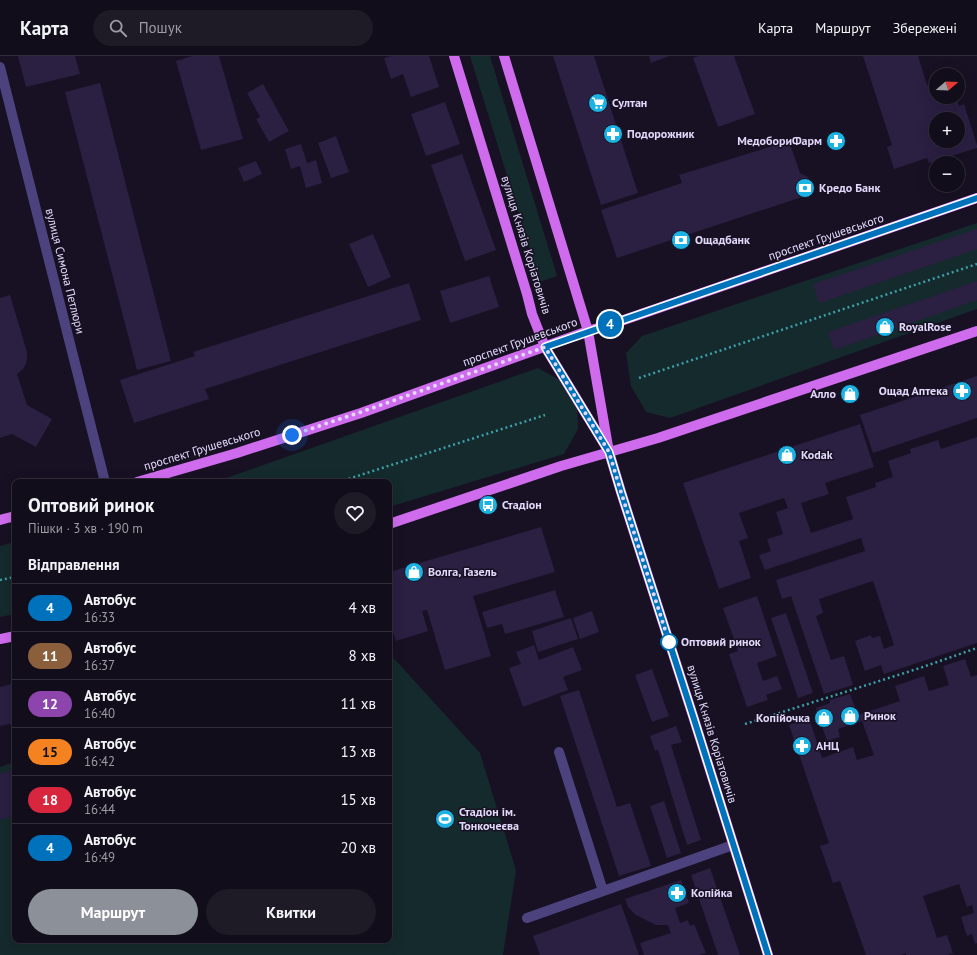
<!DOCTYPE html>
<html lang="uk">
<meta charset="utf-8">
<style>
:root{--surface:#110d1a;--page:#1e1b27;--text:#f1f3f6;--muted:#9c9ca2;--line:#302d39;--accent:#8c9099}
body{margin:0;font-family:"PT Sans",sans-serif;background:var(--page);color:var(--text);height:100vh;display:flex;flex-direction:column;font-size:15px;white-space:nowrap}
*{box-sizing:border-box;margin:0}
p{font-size:13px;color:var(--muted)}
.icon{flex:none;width:22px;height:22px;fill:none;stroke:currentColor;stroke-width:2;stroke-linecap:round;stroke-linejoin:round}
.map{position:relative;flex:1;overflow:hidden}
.details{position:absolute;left:12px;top:423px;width:380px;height:464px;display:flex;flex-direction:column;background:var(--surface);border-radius:8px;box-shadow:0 4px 16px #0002,0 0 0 1px var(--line)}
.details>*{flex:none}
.badge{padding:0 8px;border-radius:13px;font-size:14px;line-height:26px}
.needle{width:26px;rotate:71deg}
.controls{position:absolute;left:929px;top:12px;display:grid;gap:8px}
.controls a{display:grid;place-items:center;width:36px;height:36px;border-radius:50%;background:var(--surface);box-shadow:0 4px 16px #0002,0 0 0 1px var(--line);font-size:20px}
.you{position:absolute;width:20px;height:20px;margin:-10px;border:3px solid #fff;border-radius:50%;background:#1a73e8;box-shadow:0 0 0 6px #1a73e833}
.map>.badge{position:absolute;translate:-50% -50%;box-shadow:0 0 0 2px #fff}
h2{padding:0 16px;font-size:15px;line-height:36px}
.round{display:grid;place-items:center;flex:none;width:42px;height:42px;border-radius:21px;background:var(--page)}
.head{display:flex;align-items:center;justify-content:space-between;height:68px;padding:0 16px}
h1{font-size:19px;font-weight:700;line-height:30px}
.primary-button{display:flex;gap:8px;margin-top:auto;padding:8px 16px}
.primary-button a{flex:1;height:46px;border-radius:24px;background:var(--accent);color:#fff;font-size:16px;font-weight:700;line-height:46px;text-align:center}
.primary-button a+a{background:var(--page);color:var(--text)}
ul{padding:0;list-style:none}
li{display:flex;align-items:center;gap:12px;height:48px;padding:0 16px;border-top:1px solid var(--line)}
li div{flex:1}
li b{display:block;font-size:15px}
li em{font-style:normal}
li .badge{min-width:44px;font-weight:700;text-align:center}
header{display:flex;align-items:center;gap:24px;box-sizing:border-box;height:56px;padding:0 20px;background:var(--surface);border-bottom:1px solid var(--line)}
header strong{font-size:19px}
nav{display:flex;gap:22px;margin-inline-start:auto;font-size:14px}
.search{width:280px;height:36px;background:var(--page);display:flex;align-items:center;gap:10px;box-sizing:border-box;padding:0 14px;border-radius:22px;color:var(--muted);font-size:15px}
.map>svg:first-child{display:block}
</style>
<header>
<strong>Карта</strong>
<div class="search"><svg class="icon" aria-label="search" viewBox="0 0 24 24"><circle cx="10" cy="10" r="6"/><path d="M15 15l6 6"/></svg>Пошук</div>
<nav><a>Карта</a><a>Маршрут</a><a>Збережені</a></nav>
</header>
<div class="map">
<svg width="977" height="899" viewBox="0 0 977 899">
<rect width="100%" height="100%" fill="#171123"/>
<path fill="#152a2c" d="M470,0H490L557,220L540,226Z
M977,167V253L670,362L646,356L631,330L626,297L642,280Z
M538,312L560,324L577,346L578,373L564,398L389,451V426H215Z
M15,486V558L0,561V490Z
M389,597L480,697L516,814L503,899H0V711L15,706V884H389Z"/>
<path fill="#2b1f42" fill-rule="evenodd" d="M18,0H75L80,18L26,31Z
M192,0H219L243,83L201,94L176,5Z
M391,0H429L439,31L411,41L403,18L391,23L384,2Z
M553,0H594L638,137L601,149Z
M649,0H669L651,7Z
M699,0H734L755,58L718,71L693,2Z
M863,0H918L927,29L936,26V41H956L959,50L964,48L977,89V92L929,107L927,102L894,113L887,91L892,89ZM936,63H958V85H936Z
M100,27L171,305L137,314L65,36Z
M263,28L289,75L269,86L256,63L260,61L247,37Z
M445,46L460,88L426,100L411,58Z
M336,80L349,116L331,122L318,87Z
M789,85L800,117L808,121L809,125L805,133L808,139L617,202L601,154L682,127L679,119Z
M301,88L307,107L316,104L322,127L306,132L300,110L291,113L285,93Z
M462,98L496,194L465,205L431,109Z
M256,105L262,118L244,126L238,112Z
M977,173V193L819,247L813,228Z
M373,178L391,221L368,231L349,188Z
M489,220L499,251L450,267L440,235Z
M977,225V244L834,294L828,276Z
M409,227L421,264L205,333L209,343L134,367L120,324L195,300L193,296Z
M10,239L27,296V301L26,308L23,313L17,318L27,349L52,363L36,391L12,378L0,382V242Z
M977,320V362L873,397L860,359Z
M860,368L874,411L825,427L829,438L801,447L811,477L853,463L846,441L876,431L875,427L893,421L888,405L911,397L910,393L938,384L941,393L977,381V587L884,618L881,609L865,615L855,585L871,579L872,582L880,580L884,593L894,589L873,525L819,543L823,557L816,560L831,604L844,600L853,629L824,638L791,540L782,543L776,524L865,495L861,482L765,514L759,499L771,495L767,483L783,478L776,456L788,452L784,442L739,457L748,482L739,485L751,522L719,533L683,427Z
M541,471L555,516L473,540L491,600L445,614L427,554L422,555L428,575L396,585L389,565V516Z
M555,534L564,561L505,578L502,568L487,572L482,556Z
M757,540L777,600L757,607L763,625L777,620L782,633L766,639L768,644L747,651L729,598L738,595L723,552Z
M592,555L599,576L580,583L573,562Z
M786,557L813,637L798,642L771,562Z
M571,562L578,583L538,596L532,575Z
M534,589L539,604L573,591L582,614L563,621L568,634L523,651L509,612L521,608L516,596Z
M965,603L971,621L977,619V887L975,888L972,878L967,880L961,861L974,857L972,849L967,851L959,828L923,840L937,882L947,879L953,897L948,899H906V897L901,899H866L840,825L833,827L820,790L829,787L789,669L809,662L822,702L853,691L857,704L874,699L862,665L838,673L840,681L827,685L816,652L830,647V644L850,638L858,659L900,645L895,630L924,620L929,635L949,629L943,610Z
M652,613L669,660L652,666L635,619Z
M15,627V667L0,670V631Z
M579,634L617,751L630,747L651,810L619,820L560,640Z
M676,670L682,686L671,689L701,784L687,789L658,694L655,695L650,680Z
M15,713V759L0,764V718Z
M664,745L681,797L667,802L650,750Z
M710,812L740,899H718L691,819Z
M681,824L689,847L675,852L680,867L688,864L690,870L694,868L706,897L699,899H644L640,887L671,877L668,869H656L636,859L628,851L625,843Z
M621,848L639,899H540L533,880Z"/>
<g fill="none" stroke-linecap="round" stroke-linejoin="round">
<path stroke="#3da0a9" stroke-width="2.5" stroke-dasharray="2 3" stroke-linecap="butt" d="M639,322L977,208
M339,426L545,359
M0,524L15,521
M745,668L920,612L977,592"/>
<path stroke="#4c427d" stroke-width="10" d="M0,11L105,426
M559,696L603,835
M527,862L733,789"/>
<path stroke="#cf6cee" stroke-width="10" d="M454,0L527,238L532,258L545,291L606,391
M504,0L588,275L609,396L621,436L693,660L768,899
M137,426L237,397L361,357L588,275L621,265L977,142
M0,464L15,460
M389,468L561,410L658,382L977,275
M0,583L15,580"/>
</g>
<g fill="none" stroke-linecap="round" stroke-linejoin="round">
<defs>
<path id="line" d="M768,899L693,660L621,436L609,396L545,291L977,142"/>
</defs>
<use href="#line" stroke="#fff" stroke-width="9"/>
<use href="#line" stroke="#0072bc" stroke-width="6"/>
<path stroke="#e1d8fa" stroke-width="4" stroke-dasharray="0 7.2" d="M292,379L361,356L545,291L609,396L621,436L669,586"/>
</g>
<defs>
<symbol id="supermarket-disc" viewBox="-11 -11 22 22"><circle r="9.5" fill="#1bb3e3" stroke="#171123"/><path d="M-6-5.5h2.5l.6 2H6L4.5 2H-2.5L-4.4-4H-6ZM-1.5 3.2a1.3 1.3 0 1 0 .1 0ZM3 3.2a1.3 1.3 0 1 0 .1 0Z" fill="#fff"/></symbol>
<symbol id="pharmacy-disc" viewBox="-11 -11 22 22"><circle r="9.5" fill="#1bb3e3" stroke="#171123"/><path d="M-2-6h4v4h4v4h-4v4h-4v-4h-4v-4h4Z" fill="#fff"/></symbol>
<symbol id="bank-disc" viewBox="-11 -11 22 22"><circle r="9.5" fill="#1bb3e3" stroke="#171123"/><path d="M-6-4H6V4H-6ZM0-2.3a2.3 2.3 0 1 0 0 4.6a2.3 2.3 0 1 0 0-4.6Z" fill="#fff"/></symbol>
<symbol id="shop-disc" viewBox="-11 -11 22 22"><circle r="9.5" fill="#1bb3e3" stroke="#171123"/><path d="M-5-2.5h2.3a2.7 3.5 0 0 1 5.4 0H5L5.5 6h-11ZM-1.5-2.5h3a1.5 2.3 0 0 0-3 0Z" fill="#fff"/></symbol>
<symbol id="bus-disc" viewBox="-11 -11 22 22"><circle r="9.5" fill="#1bb3e3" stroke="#171123"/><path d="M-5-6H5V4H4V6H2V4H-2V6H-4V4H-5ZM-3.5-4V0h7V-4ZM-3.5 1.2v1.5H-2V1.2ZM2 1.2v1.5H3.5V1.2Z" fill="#fff"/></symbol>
<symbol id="stadium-disc" viewBox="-11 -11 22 22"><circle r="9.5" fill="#1bb3e3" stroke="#171123"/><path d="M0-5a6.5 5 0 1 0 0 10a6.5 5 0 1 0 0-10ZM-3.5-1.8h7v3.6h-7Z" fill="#fff"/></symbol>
</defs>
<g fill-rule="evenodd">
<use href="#supermarket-disc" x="587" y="36" width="22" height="22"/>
<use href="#pharmacy-disc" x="602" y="67" width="22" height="22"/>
<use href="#pharmacy-disc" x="825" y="74" width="22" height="22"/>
<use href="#bank-disc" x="794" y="121" width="22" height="22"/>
<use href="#bank-disc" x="670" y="173" width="22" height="22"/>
<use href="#shop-disc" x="874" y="260" width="22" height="22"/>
<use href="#pharmacy-disc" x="951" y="324" width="22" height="22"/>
<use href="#shop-disc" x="839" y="327" width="22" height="22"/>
<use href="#shop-disc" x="776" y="388" width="22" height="22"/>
<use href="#bus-disc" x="477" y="438" width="22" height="22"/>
<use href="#shop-disc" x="403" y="505" width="22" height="22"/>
<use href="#shop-disc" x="839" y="649" width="22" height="22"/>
<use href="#shop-disc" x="813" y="651" width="22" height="22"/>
<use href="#pharmacy-disc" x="791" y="679" width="22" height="22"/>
<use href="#stadium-disc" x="434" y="752" width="22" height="22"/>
<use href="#pharmacy-disc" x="666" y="826" width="22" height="22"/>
</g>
<circle fill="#fff" stroke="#0072bc" stroke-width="2" cx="669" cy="586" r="8"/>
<g text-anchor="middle" stroke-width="3" stroke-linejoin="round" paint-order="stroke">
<g font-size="12" font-weight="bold" fill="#e1d8fa" stroke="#171123" text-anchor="start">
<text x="612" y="51">Султан</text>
<text x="627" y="82">Подорожник</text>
<text x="822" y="89" text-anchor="end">МедобориФарм</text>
<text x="819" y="136">Кредо Банк</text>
<text x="695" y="188">Ощадбанк</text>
<text x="899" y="275">RoyalRose</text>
<text x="948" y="339" text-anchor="end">Ощад Аптека</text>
<text x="836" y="342" text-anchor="end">Алло</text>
<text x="801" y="403">Kodak</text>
<text x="502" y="453">Стадіон</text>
<text x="428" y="520">Волга, Газель</text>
<text x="864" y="664">Ринок</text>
<text x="810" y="666" text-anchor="end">Копійочка</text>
<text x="816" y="694">АНЦ</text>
<text x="459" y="760">Стадіон ім.<tspan x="459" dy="14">Тонкочеєва</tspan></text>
<text x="691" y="841">Копійка</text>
</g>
<g font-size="12" fill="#e1d8fa" stroke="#171123">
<text transform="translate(826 181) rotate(-19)" y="4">проспект Грушевського</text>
<text transform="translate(526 189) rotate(73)" y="4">вулиця Князів Коріатовичів</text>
<text transform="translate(65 215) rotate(76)" y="4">вулиця Симона Петлюри</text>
<text transform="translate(520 286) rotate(-20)" y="4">проспект Грушевського</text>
<text transform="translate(202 393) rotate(-17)" y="4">проспект Грушевського</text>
<text transform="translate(712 678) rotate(73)" y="4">вулиця Князів Коріатовичів</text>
</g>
<g font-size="12" font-weight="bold" fill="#e1d8fa" stroke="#171123" text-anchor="start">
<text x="681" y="590">Оптовий ринок</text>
</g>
</g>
</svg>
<div class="controls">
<a><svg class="needle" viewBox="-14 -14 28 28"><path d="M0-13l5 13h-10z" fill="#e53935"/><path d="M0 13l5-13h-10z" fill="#9c9ca2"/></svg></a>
<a>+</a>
<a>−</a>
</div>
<div class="you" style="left:292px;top:379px"></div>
<b class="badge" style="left:610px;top:268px;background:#0072bc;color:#fff">4</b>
<section class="details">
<div class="head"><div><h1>Оптовий ринок</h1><p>Пішки · 3 хв · 190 m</p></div><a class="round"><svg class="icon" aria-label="heart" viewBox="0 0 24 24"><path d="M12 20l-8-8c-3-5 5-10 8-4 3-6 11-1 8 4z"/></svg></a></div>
<h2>Відправлення</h2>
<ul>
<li><span class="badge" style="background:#0072bc;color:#fff">4</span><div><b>Автобус</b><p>16:33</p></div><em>4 хв</em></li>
<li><span class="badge" style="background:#8b5e3c;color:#fff">11</span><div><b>Автобус</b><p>16:37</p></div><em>8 хв</em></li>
<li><span class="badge" style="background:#8e44ad;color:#fff">12</span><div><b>Автобус</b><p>16:40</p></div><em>11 хв</em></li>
<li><span class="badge" style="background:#f58220;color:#111">15</span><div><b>Автобус</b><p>16:42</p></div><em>13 хв</em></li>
<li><span class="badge" style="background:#d7263d;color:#fff">18</span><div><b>Автобус</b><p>16:44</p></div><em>15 хв</em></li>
<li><span class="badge" style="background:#0072bc;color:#fff">4</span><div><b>Автобус</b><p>16:49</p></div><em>20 хв</em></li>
</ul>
<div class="primary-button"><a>Маршрут</a><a>Квитки</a></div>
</section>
</div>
